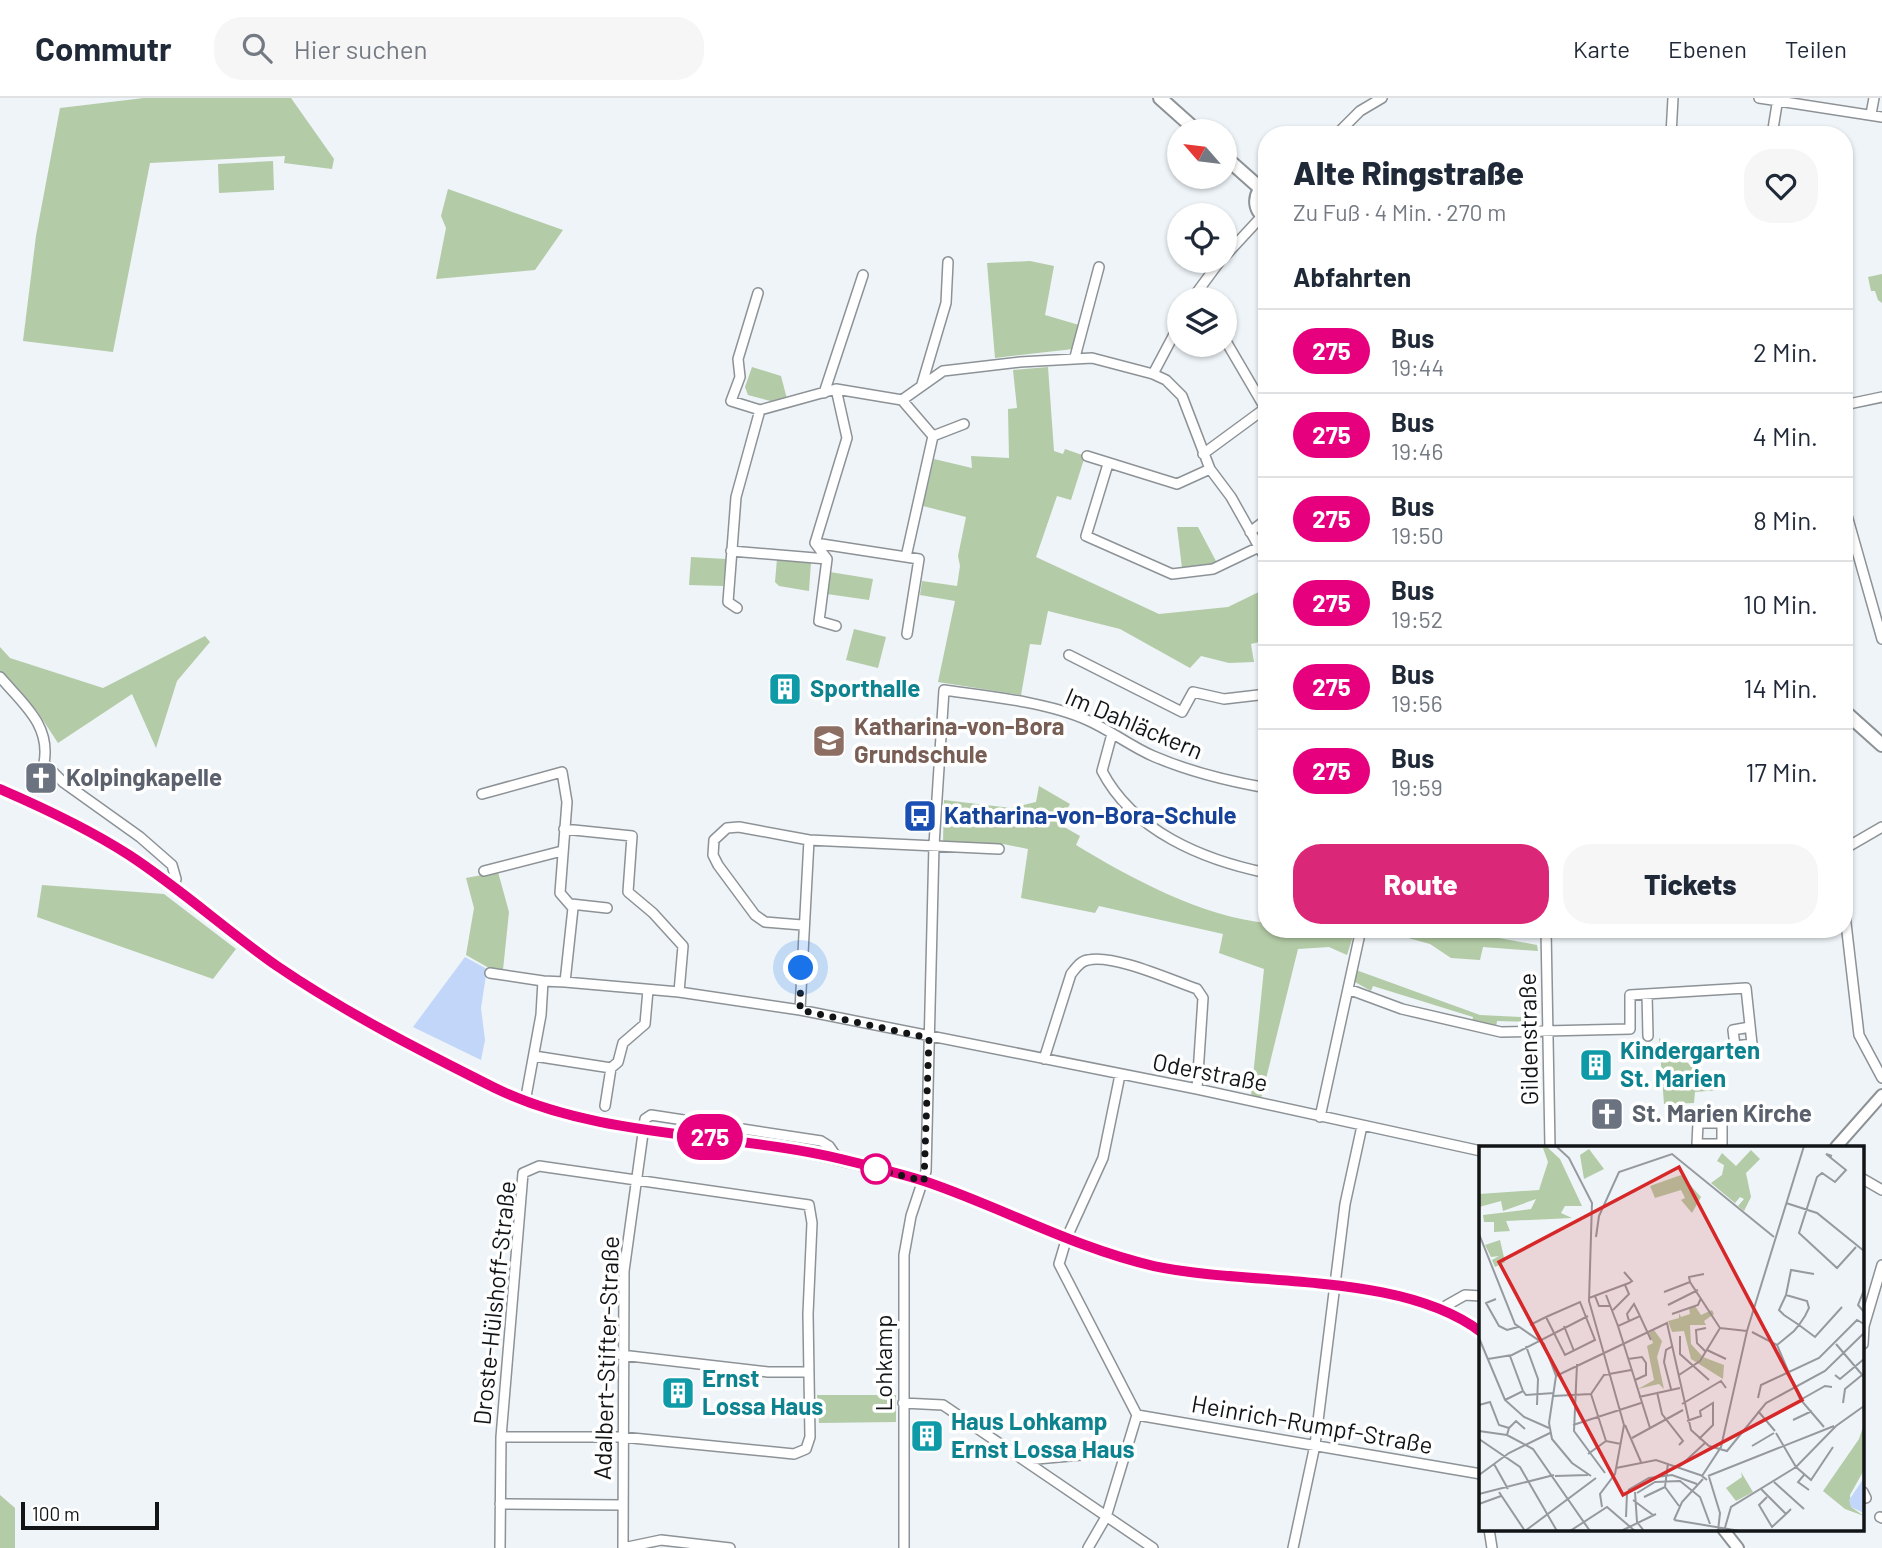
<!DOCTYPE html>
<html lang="de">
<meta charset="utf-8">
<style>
:root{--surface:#fff;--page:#f6f6f7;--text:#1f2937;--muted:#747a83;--line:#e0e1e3;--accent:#db2777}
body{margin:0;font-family:Barlow,sans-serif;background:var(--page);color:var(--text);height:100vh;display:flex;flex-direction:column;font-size:26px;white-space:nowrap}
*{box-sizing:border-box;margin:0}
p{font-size:23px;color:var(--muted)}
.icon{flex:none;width:38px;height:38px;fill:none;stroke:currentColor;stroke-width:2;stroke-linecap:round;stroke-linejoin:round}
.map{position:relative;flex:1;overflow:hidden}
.details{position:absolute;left:1258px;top:28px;width:595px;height:812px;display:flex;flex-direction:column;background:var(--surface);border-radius:28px;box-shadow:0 2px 5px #0004}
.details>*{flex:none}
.badge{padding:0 14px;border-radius:23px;font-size:24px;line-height:46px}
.needle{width:46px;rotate:298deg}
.buttons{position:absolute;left:1167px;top:21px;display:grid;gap:14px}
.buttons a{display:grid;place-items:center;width:70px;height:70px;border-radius:50%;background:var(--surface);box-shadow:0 2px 5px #0004;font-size:35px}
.scale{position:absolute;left:21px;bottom:18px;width:138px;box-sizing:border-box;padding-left:7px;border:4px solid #121416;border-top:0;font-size:19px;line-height:24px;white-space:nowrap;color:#121416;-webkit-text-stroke:5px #fff;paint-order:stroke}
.you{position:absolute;width:35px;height:35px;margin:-18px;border:5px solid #fff;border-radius:50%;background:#1a73e8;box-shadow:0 0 0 10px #1a73e833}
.map>.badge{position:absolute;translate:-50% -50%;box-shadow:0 0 0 4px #fff}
h2{padding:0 35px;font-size:26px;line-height:63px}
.round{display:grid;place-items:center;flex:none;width:74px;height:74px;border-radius:28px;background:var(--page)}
.overview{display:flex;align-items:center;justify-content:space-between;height:119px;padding:0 35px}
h1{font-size:33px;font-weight:800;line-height:52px}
.action{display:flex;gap:14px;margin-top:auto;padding:14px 35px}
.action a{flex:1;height:80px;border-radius:28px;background:var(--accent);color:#fff;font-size:28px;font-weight:800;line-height:80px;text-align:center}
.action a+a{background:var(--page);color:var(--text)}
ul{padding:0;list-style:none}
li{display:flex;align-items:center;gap:21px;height:84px;padding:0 35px;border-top:2px solid var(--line)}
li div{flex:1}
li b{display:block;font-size:26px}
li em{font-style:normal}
li .badge{min-width:77px;font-weight:700;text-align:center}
header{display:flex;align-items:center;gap:42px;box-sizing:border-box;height:98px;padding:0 35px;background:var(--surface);border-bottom:2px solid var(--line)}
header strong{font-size:33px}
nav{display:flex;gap:38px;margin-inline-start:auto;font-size:24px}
.search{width:490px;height:63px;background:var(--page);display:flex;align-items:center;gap:18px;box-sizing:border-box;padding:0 24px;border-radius:28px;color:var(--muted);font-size:26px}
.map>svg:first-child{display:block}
</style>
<header>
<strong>Commutr</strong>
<div class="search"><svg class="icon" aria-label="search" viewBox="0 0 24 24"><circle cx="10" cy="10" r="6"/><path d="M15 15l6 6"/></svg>Hier suchen</div>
<nav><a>Karte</a><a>Ebenen</a><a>Teilen</a></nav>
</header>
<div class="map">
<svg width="1882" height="1450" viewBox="0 0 1882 1450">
<rect width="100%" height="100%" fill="#eef4f8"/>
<path fill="#b3cba6" d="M144,0H291L334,61L332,71L284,65L285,58L150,65L113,254L23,243L36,138L60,10Z
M273,63L274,92L219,95L218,66Z
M448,91L563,132L535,172L436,181L446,130L441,118Z
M1030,163L1054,168L1045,217L1079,227L1073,251L995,260L987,165Z
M1882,176V205L1878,202L1875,193H1871L1868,179Z
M752,269L781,278L787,301L774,304L748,297L745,289Z
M1048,269L1054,353L1063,356L1065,351L1085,358L1071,402L1057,398L1036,459L1159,516L1228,509L1267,490V542L1251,546L1254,564L1229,565L1201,558L1190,570L1120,531L1048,513L1041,547L1030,546L1021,597L938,584L955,503L920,497L922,483L957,488L960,468L958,458L966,419L923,408L934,361L972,370L971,358L1009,360L1008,311L1017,310L1013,272Z
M1177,429H1198L1217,465L1182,470Z
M691,459L726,461L723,488L689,487Z
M777,461L811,464L809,493L779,488L775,484Z
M830,474L873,481L869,502L827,496Z
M854,531L886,539L878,570L846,562Z
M205,538L210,544L177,583L156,650L132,596L58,645L37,613L0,573V549L10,560L103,590Z
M1039,688L1070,706L1059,726L1080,738L1076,747C1130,780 1203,819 1267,825V831H1314L1323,837L1325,831L1354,835L1347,857L1329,849L1298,851L1261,1001L1251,998L1264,871L1219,855L1223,836L1099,808L1095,815L1021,800L1028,751L1003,746L943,745L944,702L1011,710L1036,704Z
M498,774L509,814L503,872L489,870L466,857L474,810L466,780Z
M42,787L164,796L236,851L213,881L37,819Z
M1396,831H1450L1537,847L1538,853L1483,849L1480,862L1451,860L1430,846L1401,838Z
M1356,872L1480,917L1539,920V927L1536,931H1532V924L1497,923L1496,930L1472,925L1473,919L1373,888L1371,893L1355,884Z
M1659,940L1719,992L1695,994L1694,1005L1664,1006Z
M817,1297H896V1324L819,1325Z
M0,1397L15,1410V1450H0Z"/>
<path fill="#c2d6f9" d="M465,859L487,871L481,910L485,942L481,962L413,929Z"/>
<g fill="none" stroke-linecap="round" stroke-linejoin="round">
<defs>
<path id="minor" d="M1759,0L1882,19
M1871,16L1874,0
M1336,37L1360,13L1382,0
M1671,37L1673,0
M1772,37L1778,0
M1225,158L1262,118
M758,195L738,261L740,279L731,303L760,312L836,291L902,302L943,273L1020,264L1092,260L1153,276L1166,282L1182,298L1210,371L1231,399L1267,463
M1192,201L1220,163
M1227,245L1265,310
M1075,259L1099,169
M1153,276L1180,225
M922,286L946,205L948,164
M824,295L863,177
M902,302L933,338L906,459L919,461L907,536
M1844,307L1882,299
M933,338L964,326
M1203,356L1267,309
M1087,358L1177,386L1210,371
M1108,366L1086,438L1172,476L1213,471L1259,449
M1844,407L1882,541
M1250,434L1267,421
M815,445L906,459
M731,453L827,461
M737,510L728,504L736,399L760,312
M836,528L819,523L827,461L815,445L847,340L836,291
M1069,557L1182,614L1193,594L1224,601L1267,596
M0,579C23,606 51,627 44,665L63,684L140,739L172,767L176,781L174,790
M1112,636L1102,673C1133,733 1203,762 1267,775
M482,696L562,674L567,704L560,795L573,810L565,884L543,883L541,917L525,1004
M564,731L632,738L628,794L653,815L683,848L679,894
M999,751L809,742L800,912L1197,991L1481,1053
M1844,751L1882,729
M484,773L562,753
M571,806L607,810
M1844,808L1859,937L1882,980
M802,827L765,824L755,817L718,767L713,757L714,742L727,730L739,729L809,742
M1546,831L1550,1049
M490,875L543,883
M565,884L679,894L800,912
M1348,891L1402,911L1501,934L1630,931V897L1746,890L1752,946L1735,948L1733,932L1750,929
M1647,896L1648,938
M534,958L611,970L618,964L623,945L645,926L648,892
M1044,961L1071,876C1076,870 1080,863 1088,862C1114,856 1171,882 1197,891L1203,900L1197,991
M1120,977L1103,1060L1067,1139L1059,1166L1137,1317
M605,1008L611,970
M1320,1019L1361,831
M1722,1046H1697L1698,1025H1722V1049
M1863,1081L1882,1092
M1442,1210L1465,1197L1481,1198
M1863,1246L1864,1228L1882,1167
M621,1257L768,1274H809
M903,1305L943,1307L1153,1450
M1137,1317L1481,1376
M1026,1362L1125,1353
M1863,1394L1866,1400
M500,1406L622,1407
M1880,1419L1882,1420
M1489,1431L1492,1450
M500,1450L501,1339L523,1075L539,1068L809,1107L812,1125L808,1216L810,1339L806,1351L794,1356L622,1339H501
M623,1450L624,1173L645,1021L651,1017L664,1019L821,1043L829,1048L838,1061
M623,1450L661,1442L730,1450
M904,1450V1157L911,1118L926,1073L934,747L944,592C987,598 1047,604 1087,622C1110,632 1130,648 1153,658C1190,674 1227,683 1267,690
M1088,1450L1106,1419L1137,1317
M1293,1450L1315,1347L1345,1106L1362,1028"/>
<path id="tertiary" d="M0,691C44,710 89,731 129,757C181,791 227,833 277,868C346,915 421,954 495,990C602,1042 727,1033 841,1062C870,1069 899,1075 927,1084C1003,1110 1075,1151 1154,1168C1253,1189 1402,1173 1481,1234
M1836,1049L1882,997
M1723,1431L1738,1450"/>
<path id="secondary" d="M1160,0L1197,33
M1225,59L1260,90
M1267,85C1253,95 1252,111 1267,121
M1844,613L1882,647"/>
</defs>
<use href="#minor" stroke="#8d9296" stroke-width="12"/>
<use href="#tertiary" stroke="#8d9296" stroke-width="14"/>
<use href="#secondary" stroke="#8d9296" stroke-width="16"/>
<use href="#minor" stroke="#fff" stroke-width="9"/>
<use href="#tertiary" stroke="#fff" stroke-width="10"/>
<use href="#secondary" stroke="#fff" stroke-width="12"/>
</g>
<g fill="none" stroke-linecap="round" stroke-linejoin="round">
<defs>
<path id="line" d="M0,691C44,710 89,731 129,757C181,791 227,833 277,868C346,915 421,953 495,990C600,1041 728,1034 841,1061C870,1068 899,1075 927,1084C1003,1110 1075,1150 1154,1168C1253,1189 1401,1173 1481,1234"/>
</defs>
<use href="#line" stroke="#fff" stroke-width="16"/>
<use href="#line" stroke="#e6007e" stroke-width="10"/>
<path stroke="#121416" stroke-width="7" stroke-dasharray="0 12.6" d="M801,870L800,912L929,940L924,1083L876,1071"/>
</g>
<defs>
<symbol id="building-square" viewBox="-11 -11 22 22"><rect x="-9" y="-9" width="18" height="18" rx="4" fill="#0f9aa8" stroke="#fff"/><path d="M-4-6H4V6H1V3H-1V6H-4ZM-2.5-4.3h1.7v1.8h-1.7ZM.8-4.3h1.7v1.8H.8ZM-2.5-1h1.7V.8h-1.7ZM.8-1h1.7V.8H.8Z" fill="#fff"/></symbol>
<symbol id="school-square" viewBox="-11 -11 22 22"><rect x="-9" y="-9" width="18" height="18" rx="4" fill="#8d6e63" stroke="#fff"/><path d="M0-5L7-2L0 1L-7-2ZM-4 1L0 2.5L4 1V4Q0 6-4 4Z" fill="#fff"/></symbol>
<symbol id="church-square" viewBox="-11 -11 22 22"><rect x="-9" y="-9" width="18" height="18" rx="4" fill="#6b7280" stroke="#fff"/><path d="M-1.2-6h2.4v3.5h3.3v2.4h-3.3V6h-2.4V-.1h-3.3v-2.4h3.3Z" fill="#fff"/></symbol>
<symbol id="bus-square" viewBox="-11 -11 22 22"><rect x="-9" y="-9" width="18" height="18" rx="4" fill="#1a4fb4" stroke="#fff"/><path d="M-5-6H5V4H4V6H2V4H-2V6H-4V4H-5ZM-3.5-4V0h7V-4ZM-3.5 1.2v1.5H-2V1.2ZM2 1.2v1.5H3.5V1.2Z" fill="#fff"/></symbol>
</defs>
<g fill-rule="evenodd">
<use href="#building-square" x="766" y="572" width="38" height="38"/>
<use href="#school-square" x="810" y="624" width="38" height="38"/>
<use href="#church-square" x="22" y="661" width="38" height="38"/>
<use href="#bus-square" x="901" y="699" width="38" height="38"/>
<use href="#building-square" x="1577" y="948" width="38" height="38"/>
<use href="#church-square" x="1588" y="997" width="38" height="38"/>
<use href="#building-square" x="659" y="1276" width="38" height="38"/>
<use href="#building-square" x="908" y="1319" width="38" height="38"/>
</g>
<circle fill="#fff" stroke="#e6007e" stroke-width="3.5" cx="876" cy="1071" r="14"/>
<g text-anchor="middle" stroke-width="7" stroke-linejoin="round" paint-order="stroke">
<g font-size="24" font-weight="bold" fill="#0d838f" stroke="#fff" text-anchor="start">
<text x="810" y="599">Sporthalle</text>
<text x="1620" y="961">Kindergarten<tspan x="1620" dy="28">St. Marien</tspan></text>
<text x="702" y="1289">Ernst<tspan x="702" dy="28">Lossa Haus</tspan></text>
<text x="951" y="1332">Haus Lohkamp<tspan x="951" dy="28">Ernst Lossa Haus</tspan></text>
</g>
<g font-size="24" fill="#121416" stroke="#fff">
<text transform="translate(1134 626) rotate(23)" y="8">Im Dahläckern</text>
<text transform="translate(1529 941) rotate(-91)" y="8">Gildenstraße</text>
<text transform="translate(1210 975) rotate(11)" y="8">Oderstraße</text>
<text transform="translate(495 1205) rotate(-84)" y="8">Droste-Hülshoff-Straße</text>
<text transform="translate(607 1260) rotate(-88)" y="8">Adalbert-Stifter-Straße</text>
<text transform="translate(884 1265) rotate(-90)" y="8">Lohkamp</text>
<text transform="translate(1312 1327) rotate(10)" y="8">Heinrich-Rumpf-Straße</text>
</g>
<g font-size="24" font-weight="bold" fill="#785e54" stroke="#fff" text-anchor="start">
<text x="854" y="637">Katharina-von-Bora<tspan x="854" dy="28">Grundschule</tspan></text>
</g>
<g font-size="24" font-weight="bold" fill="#5b616d" stroke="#fff" text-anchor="start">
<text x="66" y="688">Kolpingkapelle</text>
<text x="1632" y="1024">St. Marien Kirche</text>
</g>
<g font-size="24" font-weight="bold" fill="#164399" stroke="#fff" text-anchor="start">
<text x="944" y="726">Katharina-von-Bora-Schule</text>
</g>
</g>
<g transform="translate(1479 1048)">
<rect width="385" height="385" fill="#eef4f8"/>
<path d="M68,1L81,13L103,60H86L82,67L93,72L27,75L31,85L15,86V76H5L4,69L52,63L57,53L24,65L22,55L0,61V48L60,44L69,16L64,2ZM110,3L125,23L105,33L101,9ZM272,4L281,13L267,27L272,51L265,65L259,60L265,53L261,51L256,57L232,37L243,29L245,19L238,15L243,7L257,20ZM202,29L222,51L213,67L202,54L206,52L202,44L176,52L171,40ZM21,94L26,116L16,121L13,114L20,110L12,111L6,99ZM216,160L222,169L233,164L235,168L225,175L227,179H211L212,198L224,211L245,219L244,233L212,213L205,185L193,186L189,175L200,172V167L202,171L211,168L210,162ZM175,184L183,195L178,211L185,243L180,238L159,243L175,234L168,200L174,197L170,187ZM385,278V324L371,349L372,361L385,370L366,363L344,345L380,293ZM262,326L274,346L257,355L247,342L263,331Z" fill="#b3cba6"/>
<path d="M385,332V367L372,361L370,354Z" fill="#c2d6f9"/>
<path fill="none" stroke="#969a9e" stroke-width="2" d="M77,0L90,12L113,57L110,155L145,279L136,328L121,348L123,361M353,10L347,8L367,24L356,36L343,27L338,31L320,87L358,122L377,101M307,57L338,67L385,105M0,88L36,178L65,198L77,230L70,277L73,293L93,317L112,330M117,91L120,70L140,26L193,8L295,91M225,128L210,131L211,136L241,182M385,144L379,159L385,166M185,146L211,136M127,149L139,180M307,149L312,124L335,128M116,150L120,160H132M110,152L150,137L153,135L145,126M17,153L7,157L20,180L28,184L39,181M189,159L219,144M134,164L150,148L146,139M193,168L219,159L222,152M150,175L148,168L155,158L161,170M51,179L67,171L101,156L116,194L86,209L67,171M85,180L95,205M241,182L268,185M273,186L298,199L321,253L345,281M201,190V208L230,234M0,192L26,254L45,271L70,282M357,198L385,231M298,199L315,185L320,179L326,170L330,162L328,155L307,149L300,164L305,169L320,179L336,191L363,161M47,200L59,233L58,259M228,204L247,213M227,206L218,197L217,184L227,182M31,210L44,245M9,213L33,209L109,170M149,213L163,211L167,217V229L156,234M98,218L95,285L126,327M200,229L221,215L241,182M356,229L361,233L385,213M77,230L188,177L212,284L230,300L248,305L287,257L346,225L385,187M192,243L185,216L187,204L194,200M178,246L183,268L204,295L200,299M112,248L125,229L152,224M112,248L127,295M74,250L112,248M160,251L201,242M279,252L282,239L340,212L378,174L385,178M323,253L346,240L353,241M26,254L44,245L47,249L75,247M364,257L366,243L383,229M203,258L242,235L247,242M0,259L11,256L20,279L30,282L28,289M279,265L296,285M314,274L333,265M208,275L222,270L221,265L234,257V279L220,293M94,279L162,257M146,279L162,316M30,282L37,275L46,283M171,282L139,180L161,170L172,194M0,285L28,289L54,303L111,385M297,287L317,321L332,334L354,301M153,292L204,264M0,293L41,321L78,385M273,300L295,287M109,308L127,295L142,298M15,318L29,343M201,320L226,297M137,322L177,314L224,330M0,329L30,307L71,287M325,329L319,336L330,344M76,330L109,329M229,330L355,280M230,331L241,367L239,385M228,334L223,330L242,301L268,185L325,0M295,336L325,363M186,341L189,317M186,341L200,360M282,343L307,368L312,363M149,344L170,332L193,329L218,338M20,346L46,385M156,346L158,376L165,385M158,347L176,336L201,335L221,351L231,378M0,348L75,329M165,351L186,341M288,351L280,359L293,381L307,368M154,354L174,369M0,358L22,350M147,371L148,347M195,374L261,385M195,374L203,356L224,333M46,385L117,332M91,385L128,361L156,385M142,385L177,368M245,385L252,361L317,321L357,280L385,260"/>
<path fill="#d62828" fill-opacity="0.15" stroke="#d62828" stroke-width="3.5" d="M200,21L323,254L144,349L20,116Z"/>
<rect width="385" height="385" fill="none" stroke="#121416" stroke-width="3.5"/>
</g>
</svg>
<div class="buttons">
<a><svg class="needle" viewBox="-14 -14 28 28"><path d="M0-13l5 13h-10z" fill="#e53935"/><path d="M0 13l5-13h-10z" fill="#747a83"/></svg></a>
<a><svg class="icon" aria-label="locate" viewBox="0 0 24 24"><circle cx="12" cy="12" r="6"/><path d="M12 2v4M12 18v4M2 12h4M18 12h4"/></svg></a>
<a><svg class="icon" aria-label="layers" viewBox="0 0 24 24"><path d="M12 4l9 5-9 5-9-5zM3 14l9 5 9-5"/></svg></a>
</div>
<div class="scale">100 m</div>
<div class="you" style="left:801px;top:870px"></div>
<b class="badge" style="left:710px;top:1039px;background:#e6007e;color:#fff">275</b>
<section class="details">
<div class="overview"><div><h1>Alte Ringstraße</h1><p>Zu Fuß · 4 Min. · 270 m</p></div><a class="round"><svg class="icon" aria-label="heart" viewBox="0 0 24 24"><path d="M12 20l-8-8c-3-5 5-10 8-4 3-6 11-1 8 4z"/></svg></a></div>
<h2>Abfahrten</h2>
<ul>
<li><span class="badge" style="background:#e6007e;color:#fff">275</span><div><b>Bus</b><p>19:44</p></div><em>2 Min.</em></li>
<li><span class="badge" style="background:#e6007e;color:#fff">275</span><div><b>Bus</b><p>19:46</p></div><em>4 Min.</em></li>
<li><span class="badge" style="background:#e6007e;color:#fff">275</span><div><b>Bus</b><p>19:50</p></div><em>8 Min.</em></li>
<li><span class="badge" style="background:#e6007e;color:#fff">275</span><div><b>Bus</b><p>19:52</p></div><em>10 Min.</em></li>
<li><span class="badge" style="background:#e6007e;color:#fff">275</span><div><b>Bus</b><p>19:56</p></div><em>14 Min.</em></li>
<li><span class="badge" style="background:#e6007e;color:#fff">275</span><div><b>Bus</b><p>19:59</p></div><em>17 Min.</em></li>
</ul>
<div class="action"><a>Route</a><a>Tickets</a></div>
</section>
</div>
